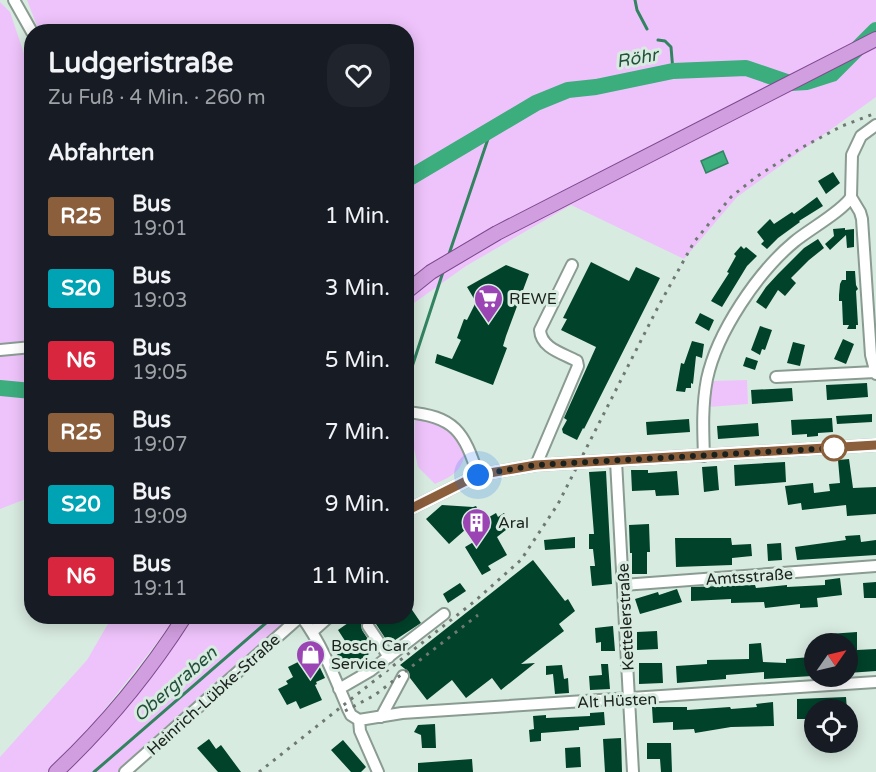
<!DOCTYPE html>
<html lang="de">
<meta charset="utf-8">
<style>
:root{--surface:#171b24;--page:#20242c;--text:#f1f3f6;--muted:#9ea1a6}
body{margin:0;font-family:"Varela Round",sans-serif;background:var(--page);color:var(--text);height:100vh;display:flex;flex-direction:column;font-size:22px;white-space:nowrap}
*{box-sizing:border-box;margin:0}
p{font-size:20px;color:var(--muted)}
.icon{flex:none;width:33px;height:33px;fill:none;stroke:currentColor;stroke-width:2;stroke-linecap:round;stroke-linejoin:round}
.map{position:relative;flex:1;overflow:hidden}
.sheet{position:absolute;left:24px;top:24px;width:390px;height:600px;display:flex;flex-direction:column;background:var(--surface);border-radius:24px;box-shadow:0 3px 15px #0003}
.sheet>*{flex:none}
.badge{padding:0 12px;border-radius:4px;font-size:21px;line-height:39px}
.needle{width:39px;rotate:56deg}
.tools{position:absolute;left:804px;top:633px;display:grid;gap:12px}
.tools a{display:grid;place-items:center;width:54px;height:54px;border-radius:50%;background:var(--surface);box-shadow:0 3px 15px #0003;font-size:30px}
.you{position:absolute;width:30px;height:30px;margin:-15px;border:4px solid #fff;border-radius:50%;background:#1a73e8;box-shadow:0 0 0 9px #1a73e833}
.map>.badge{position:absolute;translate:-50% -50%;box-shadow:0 0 0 3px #fff}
h2{padding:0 24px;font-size:22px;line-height:54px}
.round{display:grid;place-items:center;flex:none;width:63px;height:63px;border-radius:24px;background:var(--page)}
.overview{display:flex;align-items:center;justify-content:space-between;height:102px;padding:0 24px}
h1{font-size:28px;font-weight:700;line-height:45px}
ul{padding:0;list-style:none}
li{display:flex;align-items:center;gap:18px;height:72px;padding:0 24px}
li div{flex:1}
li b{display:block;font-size:22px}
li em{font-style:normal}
li .badge{min-width:66px;font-weight:700;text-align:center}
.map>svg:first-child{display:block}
</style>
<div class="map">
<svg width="876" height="772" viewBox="0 0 876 772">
<rect width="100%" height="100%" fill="#d8ebe0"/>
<path fill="#eec3fb" d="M27,0H876V97L737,197L684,259L571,205L466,266L407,308L406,32L39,31Z
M0,2L10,12L32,77L31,497L0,509Z
M747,380L748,404L708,407L712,381Z
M415,418C441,422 452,429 465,452C462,472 452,476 435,484L418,467L414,448Z
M112,617H177L80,741L189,617H297L129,772H51L61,761L47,772H0V757L87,660Z"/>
<path fill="#3cad7d" stroke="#328360" stroke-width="1.5" d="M723,151L728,163L706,173L701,161Z"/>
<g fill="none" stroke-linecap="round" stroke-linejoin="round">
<path stroke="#328360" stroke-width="3" d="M635,0L637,10L647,29
M658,40L665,41L671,47L673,71
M449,254L491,130
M406,391L411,370L444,269
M94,772L274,616"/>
<path stroke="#3cad7d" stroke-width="16" d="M406,180L536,103L568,90L596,87L673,71L746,68L790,83L807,82L832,74L876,30
M0,388L32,391"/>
</g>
<path fill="#00422a" d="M833,172L840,183L826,194L818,181Z
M817,197L823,206L799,221L800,222L778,238L767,249L761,244L764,241L757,232L770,219L774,224L792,212L794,214Z
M845,228V230L854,229V247L847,248L846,235L830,250L825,244L834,236L833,229Z
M818,239L824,248L809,260L791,278L796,283L785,296L778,290L766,309L756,302L766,287L778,274L804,248Z
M741,246L744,249L746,247L757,256L747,266L722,307L711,301L729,273L727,272L736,256L734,254Z
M591,262L629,281L636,267L660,278L584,429L583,428L577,440L563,433L562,429L567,420L564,418L596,347L561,330L567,319L563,318Z
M506,265L529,274L506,336L503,346L507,348L493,385L435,363L437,354L452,359L461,340L457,338L464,319L467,320L476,302L467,287Z
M846,271H855L856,285L858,289L856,291L858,325H856V329H847L849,325H843L842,301H839V295L840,284L842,280H846Z
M700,313L714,320L709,331L695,323Z
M760,326L772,330L765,350L762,349L760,355L751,350Z
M843,339L854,344L846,364L834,359Z
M692,341L704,344L702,358L696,356L693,384L691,383V388H686L685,392L676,391L681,363L684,364Z
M793,342L805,345L800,366L787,363Z
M746,357L758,361L755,370L743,366Z
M867,383L868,397L827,400L826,385Z
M792,388L793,401L752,404L751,390Z
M872,414V422L837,424L836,416Z
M832,418L833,432L818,433V436L807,437V434L792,435L791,420Z
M689,419L690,432L647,435L646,422Z
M758,423L759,436L718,439L717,426Z
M849,459L853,488L876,487V514L847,516L846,505L802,510L801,503L788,505L785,486L813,483L814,493L830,491L829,484L840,483L838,460Z
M785,462L786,482L735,486L734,465Z
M717,466L719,490L704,492L702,467Z
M631,470H648V473L677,471L679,495L656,496L655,490L632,491Z
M606,471L612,584L592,586L590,566H595L593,549H589V534H594L589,472Z
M442,505L473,507L476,506L484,520L496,513L498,517L504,513L511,526L497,537L507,555L488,566L491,570L482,575L465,547L482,537L474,522L449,544L426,519Z
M649,524L650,552H647V574H632V553H630L629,525Z
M860,535L861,542L876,540V555L797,560L795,547L846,540L845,536Z
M575,537V548L545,550L544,540Z
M675,538H731L732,545L751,544L752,556L732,558V565L676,567Z
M781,543L782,560L768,561L767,544Z
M533,560L565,601L568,599L575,611L559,624L564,631L521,664L535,663L501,690L492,678L466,698L452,680L427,700L410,678L409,672L400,665Z
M840,578L842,595L817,598L818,607L800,608V604L765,608L764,602L731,603V599L691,601V587L755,585L756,588L787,585V587L825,585V580Z
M876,582V598H864L863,583Z
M460,583L466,591L448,603L443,594Z
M677,589L682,602L640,614L635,599L658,592L659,595Z
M406,601L421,623L389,644L374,621L371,619L364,620L361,623L362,630L375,650L344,671L335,656L349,647L338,630L348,623L343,616H406Z
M613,626L615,651H601V642L596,643L595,628Z
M657,631L658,649L637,650V632Z
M857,632V650L876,649V671L848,673V641L830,643L829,634Z
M761,643L763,662L786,663V659L811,657L812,676L764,679V672L726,675V679L677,683L676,666L707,664V660L749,659V644Z
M310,652L313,653L325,678L316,682L317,684L315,685L322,700L300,709L296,701L287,705L278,689L288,684L286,681L293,677L288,667L304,659L306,654Z
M639,663H662L663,683L639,684Z
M601,664H608L610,689L590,690L589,676L602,675Z
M562,665L564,679L568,678L569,693L555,694L553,674L546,675V666Z
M846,697L847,710H812V719H797V699Z
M773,702L774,726L731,727L695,733L694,729L673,730V722L653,723L652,707H687V710L730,707L731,709L757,707L756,704Z
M604,712L605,725L579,727V730L541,733V741L530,742L529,730L534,729L533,716L546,715V718L590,716V713Z
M435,724L436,748H422L421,735L414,732L418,725Z
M621,738L622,772H605L603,739Z
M209,739L216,749L221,745L241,772H218L197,748Z
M343,740L366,767L361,772H351L331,750Z
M647,743H671L672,772H661L660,759H647Z
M580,747L581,767L566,768L565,748Z
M472,759L473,772H418V763Z"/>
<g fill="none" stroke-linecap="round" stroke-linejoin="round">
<defs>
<path id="minor" d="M14,0L32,32
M876,125L861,136L852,155L851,197L860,212L862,219L871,355L876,374
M0,350L32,347
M776,377L875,372
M406,412C455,416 464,432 478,475
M704,456C703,430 702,405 707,379C717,332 758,272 794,242C808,230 843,211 851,197
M616,461L633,772
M536,465L578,366L577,361C562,353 541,348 540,330L572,265
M406,511L478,475L536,465L876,445
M623,585L876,566
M301,616C322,644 335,678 348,709L351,715L359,720
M368,626L389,657
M312,632L330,616
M339,689L370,671L444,614
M381,717L403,676
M359,720L402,713L876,682
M359,720L360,731L378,772
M125,772L301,616"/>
<path id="major" d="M406,292L431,272L497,233L876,39
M56,772C106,725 148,674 185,616"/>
</defs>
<use href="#minor" stroke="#8a9c92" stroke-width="14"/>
<use href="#major" stroke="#7d498e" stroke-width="16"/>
<use href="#minor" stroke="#fff" stroke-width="10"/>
<use href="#major" stroke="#d19edf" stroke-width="14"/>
<path stroke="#6d7972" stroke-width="3" stroke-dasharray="3 6" stroke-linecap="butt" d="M345,711L375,695L478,615
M259,772L475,601L521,560L558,504L658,307L694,242L731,197L756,177L801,148L842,126L876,113"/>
</g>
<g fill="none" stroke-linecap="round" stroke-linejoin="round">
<defs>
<path id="line" d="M406,511L478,475L536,465L876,445"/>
</defs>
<use href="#line" stroke="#fff" stroke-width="14"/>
<use href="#line" stroke="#8b5e3c" stroke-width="9"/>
<path stroke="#1b221e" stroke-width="6" stroke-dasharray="0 10.8" d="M478,475L536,465L834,448"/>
</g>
<defs>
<symbol id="supermarket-pin" viewBox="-11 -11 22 30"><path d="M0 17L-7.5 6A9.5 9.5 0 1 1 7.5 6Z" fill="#9a45b3" stroke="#d8ebe0"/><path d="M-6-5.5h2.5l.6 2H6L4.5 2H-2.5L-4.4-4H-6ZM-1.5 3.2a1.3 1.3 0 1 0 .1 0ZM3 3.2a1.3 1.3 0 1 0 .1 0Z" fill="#fff"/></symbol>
<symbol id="building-pin" viewBox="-11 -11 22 30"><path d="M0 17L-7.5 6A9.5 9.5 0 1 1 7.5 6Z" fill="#9a45b3" stroke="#d8ebe0"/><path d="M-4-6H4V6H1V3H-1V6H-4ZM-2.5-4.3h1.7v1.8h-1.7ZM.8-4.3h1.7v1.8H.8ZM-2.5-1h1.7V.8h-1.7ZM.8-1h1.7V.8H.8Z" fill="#fff"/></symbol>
<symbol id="shop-pin" viewBox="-11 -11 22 30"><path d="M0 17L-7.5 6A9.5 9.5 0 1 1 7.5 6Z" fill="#9a45b3" stroke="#d8ebe0"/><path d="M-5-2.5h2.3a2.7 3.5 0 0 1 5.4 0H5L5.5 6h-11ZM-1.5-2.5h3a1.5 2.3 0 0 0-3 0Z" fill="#fff"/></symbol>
</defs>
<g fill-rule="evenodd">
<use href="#supermarket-pin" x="472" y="282" width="33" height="45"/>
<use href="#building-pin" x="460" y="506" width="33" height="45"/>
<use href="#shop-pin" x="294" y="638" width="33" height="45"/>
</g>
<circle fill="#fff" stroke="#8b5e3c" stroke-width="3" cx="834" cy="448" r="12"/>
<g text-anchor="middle" stroke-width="6" stroke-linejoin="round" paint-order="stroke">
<g font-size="16" fill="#1b221e" stroke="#d8ebe0" text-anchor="start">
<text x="509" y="304">REWE</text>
<text x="498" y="528">Aral</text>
<text x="331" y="651">Bosch Car<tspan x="331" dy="18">Service</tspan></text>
</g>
<g font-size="16" fill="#1b221e" stroke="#d8ebe0">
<text transform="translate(749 576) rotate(-4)" y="6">Amtsstraße</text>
<text transform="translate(625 617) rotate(-93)" y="6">Kettelerstraße</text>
<text transform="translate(213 694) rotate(-42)" y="6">Heinrich-Lübke-Straße</text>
<text transform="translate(617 700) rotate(-3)" y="6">Alt Hüsten</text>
</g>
<g font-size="18" font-style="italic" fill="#24513c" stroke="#d8ebe0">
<text transform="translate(637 58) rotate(-10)" y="6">Röhr</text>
<text transform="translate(175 684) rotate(-41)" y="6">Obergraben</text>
</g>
</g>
</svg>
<div class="tools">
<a><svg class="needle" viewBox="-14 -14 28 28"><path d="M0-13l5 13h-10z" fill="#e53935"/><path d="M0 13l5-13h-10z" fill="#9ea1a6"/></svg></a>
<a><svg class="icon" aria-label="locate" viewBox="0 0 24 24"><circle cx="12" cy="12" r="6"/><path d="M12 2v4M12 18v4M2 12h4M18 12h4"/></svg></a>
</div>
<div class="you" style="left:478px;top:475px"></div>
<section class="sheet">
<div class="overview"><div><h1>Ludgeristraße</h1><p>Zu Fuß · 4 Min. · 260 m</p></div><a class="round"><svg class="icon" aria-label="heart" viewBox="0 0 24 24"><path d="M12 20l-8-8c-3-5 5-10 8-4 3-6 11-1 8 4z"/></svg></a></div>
<h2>Abfahrten</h2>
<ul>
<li><span class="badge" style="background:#8b5e3c;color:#fff">R25</span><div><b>Bus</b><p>19:01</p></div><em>1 Min.</em></li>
<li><span class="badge" style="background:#00a3b4;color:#fff">S20</span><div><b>Bus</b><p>19:03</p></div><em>3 Min.</em></li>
<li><span class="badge" style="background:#d7263d;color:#fff">N6</span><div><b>Bus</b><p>19:05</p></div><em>5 Min.</em></li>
<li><span class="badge" style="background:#8b5e3c;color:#fff">R25</span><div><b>Bus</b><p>19:07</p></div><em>7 Min.</em></li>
<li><span class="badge" style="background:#00a3b4;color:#fff">S20</span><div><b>Bus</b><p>19:09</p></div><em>9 Min.</em></li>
<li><span class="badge" style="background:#d7263d;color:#fff">N6</span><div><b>Bus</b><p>19:11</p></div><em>11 Min.</em></li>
</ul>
</section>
</div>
